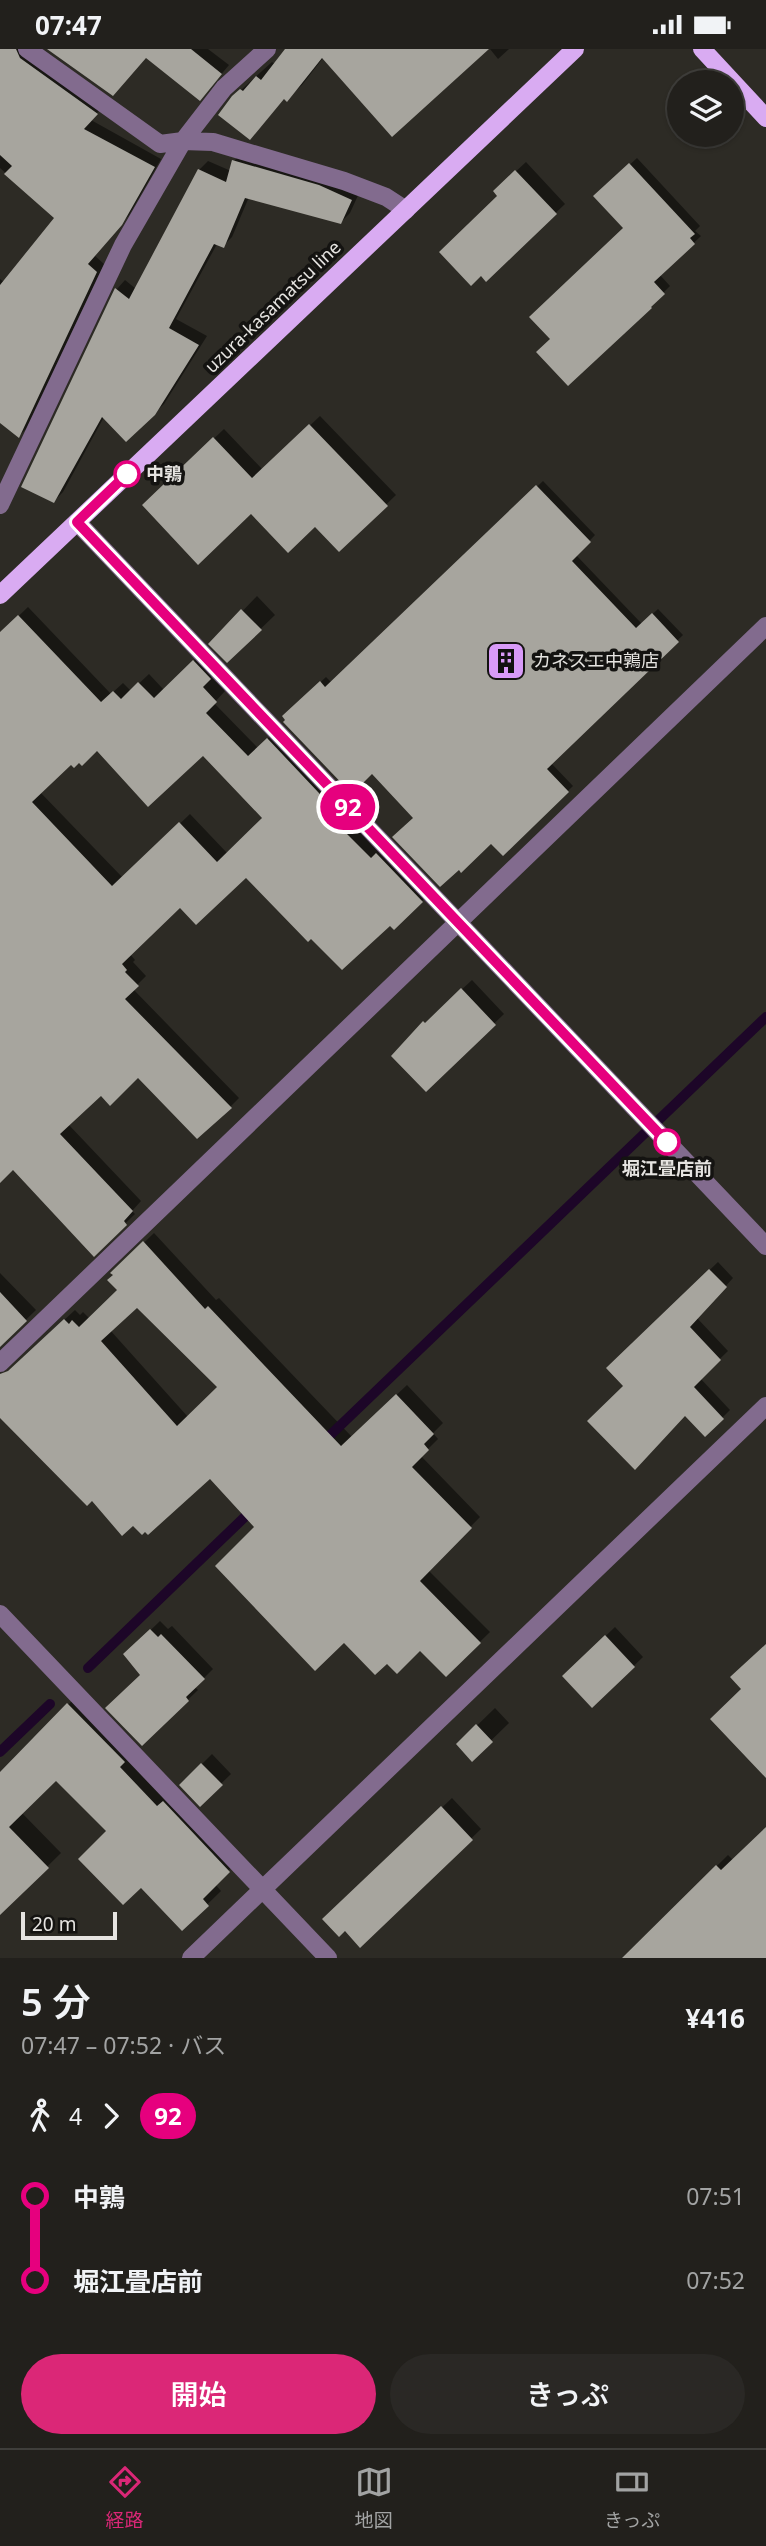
<!DOCTYPE html>
<html lang="ja">
<meta charset="utf-8">
<style>
:root{--surface:#22201c;--page:#2a2825;--text:#f1f3f6;--muted:#a2a3a3;--line:#3f3e3b;--accent:#db2777}
body{margin:0;font-family:"Noto Sans","Noto Sans JP",sans-serif;background:var(--page);color:var(--text);height:100vh;display:flex;flex-direction:column;font-size:26px;white-space:nowrap}
*{box-sizing:border-box;margin:0}
p{font-size:23px;color:var(--muted)}
.icon{flex:none;width:38px;height:38px;fill:none;stroke:currentColor;stroke-width:2;stroke-linecap:round;stroke-linejoin:round}
.map{position:relative;height:1909px;overflow:hidden}
.panel{display:flex;flex-direction:column;background:var(--surface);flex:1}
.panel>*{flex:none}
.badge{padding:0 14px;border-radius:23px;font-size:24px;line-height:46px}
.controls{position:absolute;left:667px;top:21px;display:grid;gap:14px}
.controls a{display:grid;place-items:center;width:77px;height:77px;border-radius:50%;background:var(--surface);box-shadow:0 2px 5px #0004,0 0 0 2px var(--line);font-size:35px}
.scale{position:absolute;left:21px;bottom:18px;width:96px;box-sizing:border-box;padding-left:7px;border:4px solid #e6e4e1;border-top:0;font-size:19px;line-height:24px;white-space:nowrap;color:#e6e4e1;-webkit-text-stroke:5px #141311;paint-order:stroke}
.map>.badge{position:absolute;translate:-50% -50%;box-shadow:0 0 0 4px #fff}
.legs{display:flex;align-items:center;gap:10px;height:77px;padding:0 21px;font-size:23px}
.legs p{margin-inline-start:auto}
.headline{display:flex;align-items:center;justify-content:space-between;height:119px;padding:0 21px}
h1{font-size:38px;font-weight:600;line-height:52px}
.button{display:flex;gap:14px;margin-top:auto;padding:14px 21px}
.button a{flex:1;height:80px;border-radius:42px;background:var(--accent);color:#fff;font-size:28px;font-weight:600;line-height:80px;text-align:center}
.button a+a{background:var(--page);color:var(--text)}
ul{padding:0 21px;list-style:none}
li{display:flex;align-items:center;gap:24px;height:84px;font-size:26px}
li i{display:grid;place-items:center;width:10px;height:100%;margin:0 9px;background:currentColor}
li i::after{content:'';width:18px;height:18px;margin:-9px;border:5px solid;border-radius:50%;background:var(--surface)}
li p{margin-inline-start:auto}
li:first-child i{background:linear-gradient(#0000 50%,currentColor 0)}
li:last-child i{background:linear-gradient(currentColor 50%,#0000 0)}
.status{display:flex;justify-content:space-between;align-items:center;height:49px;padding:0 35px;background:var(--surface);direction:ltr}
.status svg{height:19px;fill:currentColor}
.tabs{display:flex;justify-content:space-around;align-items:center;height:98px;border-top:2px solid var(--line);background:var(--surface);font-size:19px;color:var(--muted)}
.tabs a{display:grid;justify-items:center;gap:4px}
.tabs .current{color:var(--accent)}
.map>svg:first-child{display:block}
</style>
<div class="status"><b>07:47</b><svg viewBox="0 0 49 12"><path d="M0 12V9h3v3zM5 12V6h3v6zM10 12V3h3v9zM15 12V0h3v12zM26 1h20v11H26zM47 4h2v5h-2z"/></svg></div>
<div class="map">
<svg width="766" height="1909" viewBox="0 0 766 1909">
<rect width="100%" height="100%" fill="#2d2b25"/>
<path fill="#0007" fill-rule="evenodd" d="M1,0H27L104,56L91,71L161,110L129,166L94,206L104,215L27,379L19,387L0,372V230L4,233L56,169L0,119Z
M50,0H208L229,16L208,41L146,7Z
M287,0H486L323,9L302,36L287,50L285,49L250,89L241,41L272,13L275,15Z
M490,0H509L498,10Z
M243,103L360,142L350,164L341,173L249,148L232,188L223,197L217,195L176,270L207,287L164,355L126,391L104,368L63,443L54,452L24,437L117,240L125,231L136,240L199,121L208,112L231,122L234,112Z
M637,109L700,177L695,182L701,187L660,226L670,237L605,302L552,289L625,179L596,147Z
M526,113L565,155L486,230L500,147L495,142Z
M320,367L396,446L339,501L315,476L251,463L144,456L224,380L263,421Z
M543,432L595,486L576,506L642,575L658,560L683,586L551,714L573,737L503,804L491,792L415,769L372,723L284,667L326,628L332,634Z
M257,547L275,566L227,612L211,595Z
M28,558L111,645L123,634L131,642L149,625L164,641L203,603L219,620L211,628L225,642L214,654L258,699L277,681L431,843L394,879L390,874L246,826L180,857L130,905L135,911L133,913L146,927L133,940L239,1049L230,1058L138,1027L101,1044L68,1075L141,1152L132,1162L135,1165L94,1205L13,1119L0,1128V585ZM97,700L203,705L264,769L228,805L190,765L123,829L40,743L71,713L79,712Z
M472,931L504,965L426,1040L403,995Z
M154,1184L216,1251L219,1249L352,1388L407,1336L443,1374L433,1384L438,1390L421,1407L480,1468L428,1521L490,1583L446,1626L420,1600L257,1478L210,1428L134,1475L92,1450L0,1366V1336L34,1299L75,1261L80,1266L83,1263L90,1270L119,1241L113,1224ZM137,1256L219,1338L188,1368L110,1281Z
M718,1213L733,1229L697,1269L728,1302L700,1329L730,1361L705,1386L685,1365L625,1337L608,1319Z
M0,1224L36,1261L5,1291L0,1285Z
M160,1572L168,1580L172,1577L213,1620L195,1638L198,1641L142,1695V1626L126,1605Z
M615,1578L643,1608L593,1656L564,1627Z
M82,1642L242,1808L215,1835L221,1842L182,1880L108,1782L57,1730L21,1763L61,1804L3,1861L0,1858V1724Z
M495,1659L509,1674L472,1710L458,1695Z
M212,1705L231,1725L200,1755L181,1736Z
M452,1749L481,1780L361,1896L345,1880L325,1870Z
M766,1780V1909H624L728,1806L733,1811Z"/>
<g fill="none" stroke-linecap="round" stroke-linejoin="round">
<path stroke="#1d0628" stroke-width="10" d="M322,1394L766,968
M88,1619L253,1460
M0,1703L50,1655"/>
</g>
<path fill="#a7a59e" fill-rule="evenodd" d="M0,0H16L20,9L98,65L84,80L155,118L122,176L88,215L97,223L19,389L0,374V236L54,169L4,125L12,117L0,106Z
M47,0H191L222,25L200,52L146,9L113,47Z
M285,0H489L392,88L322,9L287,53L284,50L250,91L218,66L232,47L240,40L243,42L256,27L261,31Z
M232,111L319,136L352,151L341,175L245,149L224,199L214,195L169,279L199,296L155,366L126,393L102,368L54,454L21,438L115,239L129,250L198,120L226,133Z
M629,114L695,185L690,189L695,195L654,233L665,245L651,258L652,259L568,337L536,303L550,290L529,268L623,179L593,147Z
M515,121L557,165L486,233L481,227L471,237L439,203L497,147L493,142Z
M309,375L388,457L339,503L315,478L288,504L251,465L198,516L142,456L213,388L252,429Z
M536,436L591,493L572,512L636,579L652,564L679,593L547,720L569,743L503,807L491,795L461,824L459,821L440,838L392,788L413,769L372,725L352,745L283,673L285,671L282,667L320,632L325,638Z
M241,560L262,581L227,614L208,595Z
M18,566L101,653L113,642L121,650L138,633L154,649L193,611L211,630L203,638L217,653L206,664L248,707L267,689L335,761L329,767L371,809L376,804L423,853L394,881L390,877L342,921L311,890L308,893L246,829L196,876L180,859L122,915L127,921L125,923L139,937L125,950L232,1059L197,1090L138,1029L110,1057L101,1047L60,1085L133,1162L124,1172L127,1176L94,1208L13,1121L0,1134V583ZM97,702L148,758L203,707L262,769L217,813L179,773L112,837L32,753L71,716L74,719L79,714L82,717Z
M461,939L496,976L426,1043L391,1007L423,972L425,974Z
M143,1192L205,1260L208,1257L341,1397L396,1345L434,1385L424,1395L429,1401L412,1418L472,1479L420,1532L481,1594L446,1628L420,1602L397,1625L387,1615L375,1626L344,1594L315,1622L215,1517L254,1478L210,1430L148,1486L145,1483L142,1486L133,1477L122,1487L92,1452L87,1457L0,1369V1325L8,1322L64,1270L69,1275L72,1271L79,1278L117,1241L107,1231L113,1226L110,1224ZM137,1259L217,1338L177,1377L101,1292Z
M709,1220L727,1238L690,1278L721,1311L694,1338L724,1370L705,1388L685,1367L635,1421L587,1372L623,1337L606,1319Z
M0,1243L27,1272L0,1298Z
M150,1580L158,1588L161,1585L205,1630L186,1648L189,1652L142,1697L105,1659L140,1626L123,1605Z
M605,1586L635,1618L592,1659L562,1627Z
M766,1595V1729L710,1670L741,1640L730,1628Z
M67,1654L125,1713L120,1718L157,1757L163,1752L230,1823L203,1850L209,1857L182,1882L141,1839L123,1856L78,1810L106,1782L56,1732L9,1778L49,1819L0,1866V1723Z
M476,1675L493,1693L472,1713L456,1695Z
M201,1714L223,1736L200,1758L179,1736Z
M441,1757L473,1791L360,1899L345,1882L339,1888L322,1870Z
M766,1778V1909H622L716,1816L721,1821Z"/>
<g fill="none" stroke-linecap="round" stroke-linejoin="round">
<path stroke="#826b8e" stroke-width="18" d="M27,0L160,95L183,92L213,93L344,132L386,148L406,161
M0,456L123,196L183,92L224,39L267,0
M77,473L766,1197
M0,1314L766,577
M0,1565L328,1909
M191,1909L766,1357"/>
<path stroke="#d9abf2" stroke-width="18" d="M702,0L766,69
M0,546L575,0"/>
</g>
<g fill="none" stroke-linecap="round" stroke-linejoin="round">
<defs>
<path id="line-1" d="M127,425L77,473L667,1093"/>
</defs>
<use href="#line-1" stroke="#fff" stroke-width="16"/>
<use href="#line-1" stroke="#e6007e" stroke-width="10"/>
</g>
<defs>
<symbol id="building-square" viewBox="-11 -11 22 22"><rect x="-9" y="-9" width="18" height="18" rx="4" fill="#d89af8" stroke="#141311"/><path d="M-4-6H4V6H1V3H-1V6H-4ZM-2.5-4.3h1.7v1.8h-1.7ZM.8-4.3h1.7v1.8H.8ZM-2.5-1h1.7V.8h-1.7ZM.8-1h1.7V.8H.8Z" fill="#111"/></symbol>
</defs>
<g fill-rule="evenodd">
<use href="#building-square" x="484" y="590" width="44" height="44"/>
</g>
<g fill="#fff" stroke="#e6007e" stroke-width="3.5">
<circle cx="127" cy="425" r="12"/>
<circle cx="667" cy="1093" r="12"/>
</g>
<g text-anchor="middle" stroke-width="7" stroke-linejoin="round" paint-order="stroke">
<g font-size="18" fill="#e6e4e1" stroke="#141311">
<text transform="translate(273 258) rotate(-44)" y="6">uzura-kasamatsu line</text>
</g>
<g font-size="18" font-weight="bold" fill="#e6e4e1" stroke="#141311" text-anchor="start">
<text x="146" y="431">中鶉</text>
<text x="667" y="1126" text-anchor="middle">堀江畳店前</text>
</g>
<g font-size="18" fill="#e6e4e1" stroke="#141311" text-anchor="start">
<text x="533" y="618">カネスエ中鶉店</text>
</g>
</g>
</svg>
<div class="controls">
<a><svg class="icon" aria-label="layers" viewBox="0 0 24 24"><path d="M12 4l9 5-9 5-9-5zM3 14l9 5 9-5"/></svg></a>
</div>
<div class="scale">20 m</div>
<b class="badge" style="left:348px;top:758px;background:#e6007e;color:#fff">92</b>
</div>
<section class="panel">
<div class="headline"><div><h1>5 分</h1><p>07:47 – 07:52 · バス</p></div><b>¥416</b></div>
<div class="legs"><svg class="icon" aria-label="walk" viewBox="0 0 24 24"><circle cx="13" cy="4" r="2"/><path d="M13 8l-2 6 4 7M11 14l-3 7M7 12l3-4h3l4 4"/></svg>4<svg class="icon" aria-label="forward" viewBox="0 0 24 24"><path d="M9 5l7 7-7 7"/></svg><b class="badge" style="background:#e6007e;color:#fff">92</b></div>
<ul>
<li><i style="color:#e6007e"></i><b>中鶉</b><p>07:51</p></li>
<li><i style="color:#e6007e"></i><b>堀江畳店前</b><p>07:52</p></li>
</ul>
<div class="button"><a>開始</a><a>きっぷ</a></div>
</section>
<nav class="tabs">
<a class="current"><svg class="icon" aria-label="directions" viewBox="0 0 24 24"><path d="M12 3l9 9-9 9-9-9zM9 14v-3h6M13 9l2 2-2 2"/></svg>経路</a>
<a><svg class="icon" aria-label="map" viewBox="0 0 24 24"><path d="M3 6l6-2 6 2 6-2v14l-6 2-6-2-6 2zM9 4v14M15 6v14"/></svg>地図</a>
<a><svg class="icon" aria-label="tickets" viewBox="0 0 24 24"><path d="M3 7h18v10H3zM15 7v10"/></svg>きっぷ</a>
</nav>
